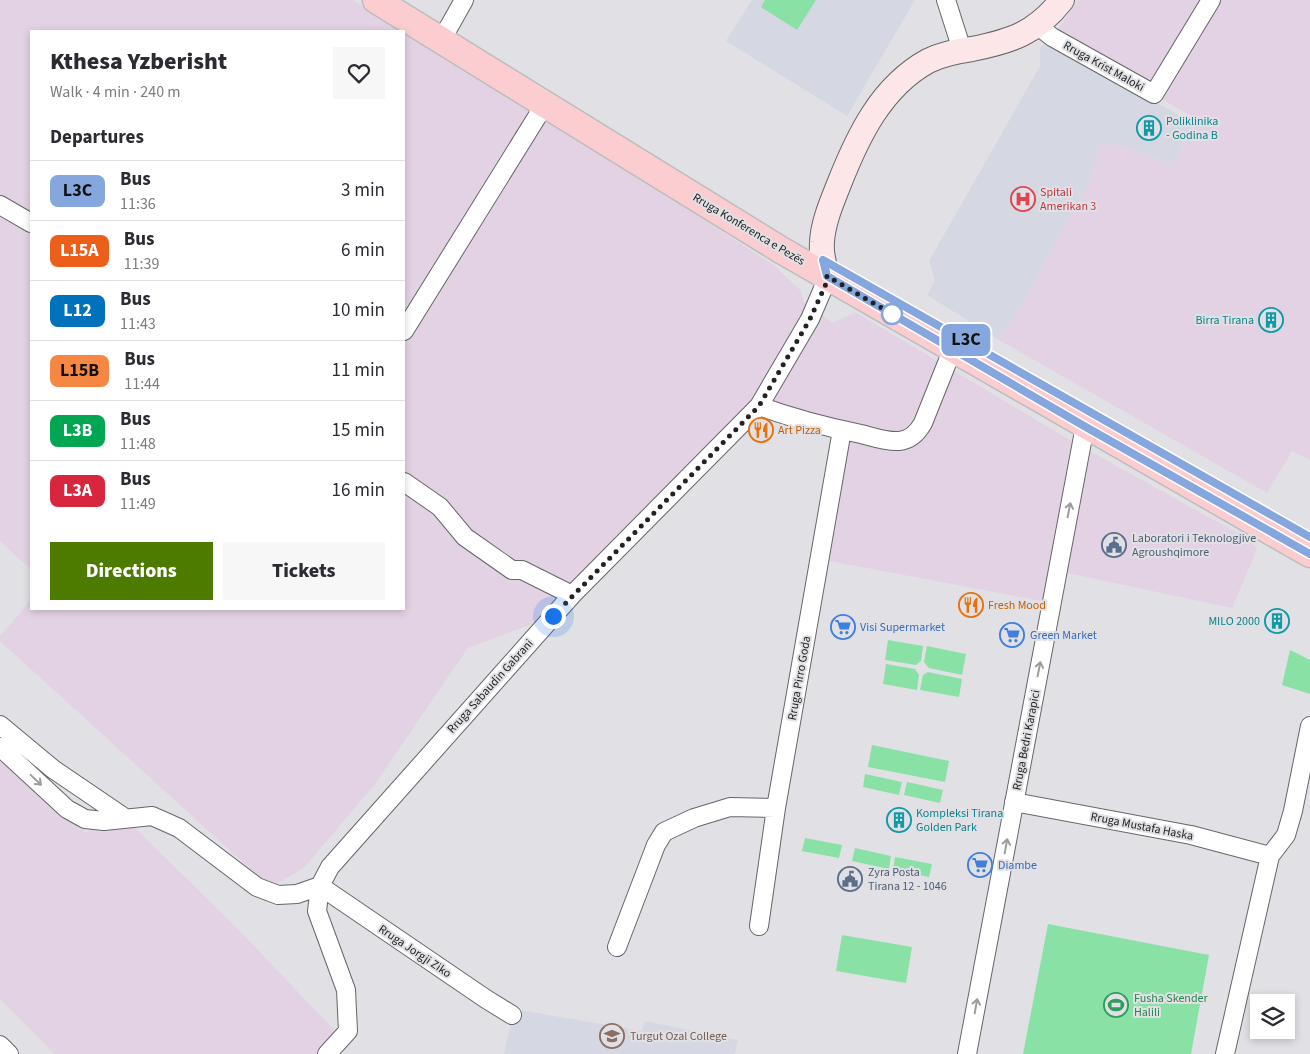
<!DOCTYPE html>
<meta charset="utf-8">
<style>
:root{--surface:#fff;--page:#f7f7f7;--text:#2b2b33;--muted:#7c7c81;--line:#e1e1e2;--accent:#4c7b00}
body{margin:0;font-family:"Source Sans 3",sans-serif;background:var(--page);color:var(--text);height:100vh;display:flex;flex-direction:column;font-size:19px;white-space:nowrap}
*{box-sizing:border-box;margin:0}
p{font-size:16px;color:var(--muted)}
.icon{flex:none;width:28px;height:28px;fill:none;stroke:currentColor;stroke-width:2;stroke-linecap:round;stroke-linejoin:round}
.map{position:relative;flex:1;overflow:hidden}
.panel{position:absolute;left:30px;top:30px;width:375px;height:580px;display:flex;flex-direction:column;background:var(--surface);border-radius:0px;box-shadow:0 2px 8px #0003}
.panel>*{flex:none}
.badge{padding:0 10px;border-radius:8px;font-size:18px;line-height:32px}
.buttons{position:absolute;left:1250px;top:994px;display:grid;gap:10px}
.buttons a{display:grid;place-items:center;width:45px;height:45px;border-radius:0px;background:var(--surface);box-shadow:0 2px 8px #0003;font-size:25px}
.you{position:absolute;width:25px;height:25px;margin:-12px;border:4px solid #fff;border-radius:50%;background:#1a73e8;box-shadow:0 0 0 8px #1a73e833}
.map>.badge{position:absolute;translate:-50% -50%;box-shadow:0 0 0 2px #fff}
h2{padding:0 20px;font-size:19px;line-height:45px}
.round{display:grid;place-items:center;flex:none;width:52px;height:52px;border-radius:0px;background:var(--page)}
.headline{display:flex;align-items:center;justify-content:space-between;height:85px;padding:0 20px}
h1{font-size:24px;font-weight:800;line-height:38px}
.action{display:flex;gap:10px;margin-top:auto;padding:10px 20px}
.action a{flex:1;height:58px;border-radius:0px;background:var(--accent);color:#fff;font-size:20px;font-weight:800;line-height:58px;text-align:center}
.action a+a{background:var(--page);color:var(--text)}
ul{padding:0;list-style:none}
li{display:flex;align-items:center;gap:15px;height:60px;padding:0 20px;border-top:1px solid var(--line)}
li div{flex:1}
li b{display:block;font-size:19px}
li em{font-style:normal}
li .badge{min-width:55px;font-weight:700;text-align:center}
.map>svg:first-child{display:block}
</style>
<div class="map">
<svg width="1310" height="1054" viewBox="0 0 1310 1054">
<rect width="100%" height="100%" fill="#e1e1e5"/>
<path fill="#e3d2e3" d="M0,0H353L540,113L775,266L801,291L804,302L833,323L855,312L1070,440L1248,539L1257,549L1232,608L1058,571L1052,603L819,559L842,430L759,406L553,616L468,648L375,784L304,868L270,887L0,641V636L31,600V609H404V31H31V570L0,541Z
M1079,0H1310V460L1292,451L1267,493L999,340L1025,300L1074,208L1087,189L1101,140L1147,154L1171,165L1198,120L1052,37Z
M0,753L86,833L104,821L125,818L237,928L338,1034L319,1054H55L0,999Z"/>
<path fill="#d5d7e2" d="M752,0H915L847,116L726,41Z
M1046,41L1195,124L1171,165L1147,154L1101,141L1087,189L1074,208L1025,300L999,340L927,295L935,280L929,261L1040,66V49Z
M514,1009L642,1031L645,1021L738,1040L735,1054H504Z"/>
<path fill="#89e1a6" d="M765,0H816L797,30L761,7Z
M888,640L923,646L921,661L916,665L885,660Z
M927,646L966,654L962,675L929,668L924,662Z
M1290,650L1310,660V694L1282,685Z
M886,664L915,669L919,675L917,690L883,684Z
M928,672L962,679L959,697L920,690L923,675Z
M872,745L949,761L945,782L868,767Z
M865,774L902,782L899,795L863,787Z
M907,782L943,790L940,803L904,795Z
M805,838L842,845L839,858L802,851Z
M855,848L891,856L889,869L852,861Z
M895,857L932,864L929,877L893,870Z
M1048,924L1209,955L1191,1054H1023Z
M842,935L912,947L906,983L836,971Z"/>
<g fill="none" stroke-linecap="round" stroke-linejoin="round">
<defs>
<path id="minor" d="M946,0L962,50
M1038,26L1052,37L1154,94L1211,0
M446,32L464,0
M0,205L31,223
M404,331L545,104
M759,406C792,418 826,427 861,434C873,437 887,442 899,441C911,440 918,432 923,423L953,348
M404,482L440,507L465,537L512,570H522L572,595
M0,725L53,769L125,818
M0,747L67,809L85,819L104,821L152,816L179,828L257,887L278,895L297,894L320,886L486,999L512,1015
M1014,802L1191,835L1270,856
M759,926L776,808L842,430
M617,947L656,845L664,832L694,818L730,807L776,808
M0,1045L9,1054
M327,1054L348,1031L346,990L317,911L320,886L330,867L572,595L759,406L810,319L825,284L827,275
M967,1054L1085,426
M1225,1054L1270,856L1286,835L1293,811L1310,726"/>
<path id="secondary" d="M827,275C824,265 821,253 822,242C823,222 832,202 839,184C858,136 881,87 928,61C942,54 957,51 972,49C1012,41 1036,33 1062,0"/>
<path id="primary" d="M376,0L781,250L1310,554"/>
</defs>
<use href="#minor" stroke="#656669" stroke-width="20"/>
<use href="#secondary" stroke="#656669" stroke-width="26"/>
<use href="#primary" stroke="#bcbdbd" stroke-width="29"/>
<use href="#minor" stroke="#fff" stroke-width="18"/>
<use href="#secondary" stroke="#fde6e7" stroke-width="24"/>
<use href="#primary" stroke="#fbcdd0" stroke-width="26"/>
</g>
<defs><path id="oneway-shaft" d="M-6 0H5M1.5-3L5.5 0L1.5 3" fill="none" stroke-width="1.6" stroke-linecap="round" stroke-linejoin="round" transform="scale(1.25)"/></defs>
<g stroke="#9b9c9c">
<use href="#oneway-shaft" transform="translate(1069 510) rotate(-79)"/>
<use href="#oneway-shaft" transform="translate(1039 669) rotate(-79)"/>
<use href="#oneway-shaft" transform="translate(36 780) rotate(43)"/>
<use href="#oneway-shaft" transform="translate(1006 846) rotate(-80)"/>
<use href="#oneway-shaft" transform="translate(976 1006) rotate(-80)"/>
</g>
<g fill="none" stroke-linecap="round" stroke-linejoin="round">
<defs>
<path id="line" d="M1310,537L823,260L827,276L1084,426L1310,554"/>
</defs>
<use href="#line" stroke="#fff" stroke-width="11"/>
<use href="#line" stroke="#85a7dd" stroke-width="8"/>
<path stroke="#212223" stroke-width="5" stroke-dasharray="0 9" d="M553,616L759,406L810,319L826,284L827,276L892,314"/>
</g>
<defs>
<symbol id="building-ring" viewBox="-11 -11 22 22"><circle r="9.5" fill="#e1e1e5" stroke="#0f9aa8" stroke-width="1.5"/><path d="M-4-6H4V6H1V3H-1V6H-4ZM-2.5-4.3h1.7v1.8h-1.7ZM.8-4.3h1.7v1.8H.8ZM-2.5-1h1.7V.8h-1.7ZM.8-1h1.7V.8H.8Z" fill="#0f9aa8"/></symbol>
<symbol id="hospital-ring" viewBox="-11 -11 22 22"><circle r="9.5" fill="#e1e1e5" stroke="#e0444e" stroke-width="1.5"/><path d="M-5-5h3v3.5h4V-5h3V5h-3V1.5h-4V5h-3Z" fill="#e0444e"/></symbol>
<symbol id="restaurant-ring" viewBox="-11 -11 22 22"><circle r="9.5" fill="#e1e1e5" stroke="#e8710a" stroke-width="1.5"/><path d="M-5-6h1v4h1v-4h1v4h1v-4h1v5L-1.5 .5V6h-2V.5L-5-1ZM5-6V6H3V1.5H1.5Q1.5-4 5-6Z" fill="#e8710a"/></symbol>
<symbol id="civic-ring" viewBox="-11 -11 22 22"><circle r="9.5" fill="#e1e1e5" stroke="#5c6f8a" stroke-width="1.5"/><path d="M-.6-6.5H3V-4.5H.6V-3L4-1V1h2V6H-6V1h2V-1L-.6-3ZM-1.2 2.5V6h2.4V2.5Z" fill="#5c6f8a"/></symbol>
<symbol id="supermarket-ring" viewBox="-11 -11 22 22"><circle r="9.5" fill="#e1e1e5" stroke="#3f7fe0" stroke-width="1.5"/><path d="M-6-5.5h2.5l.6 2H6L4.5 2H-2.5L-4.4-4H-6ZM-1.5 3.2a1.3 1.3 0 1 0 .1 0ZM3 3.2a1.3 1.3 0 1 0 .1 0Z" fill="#3f7fe0"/></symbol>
<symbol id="stadium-ring" viewBox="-11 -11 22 22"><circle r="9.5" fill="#e1e1e5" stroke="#2e9e5b" stroke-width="1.5"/><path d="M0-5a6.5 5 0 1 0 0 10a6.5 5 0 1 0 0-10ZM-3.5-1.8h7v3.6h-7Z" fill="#2e9e5b"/></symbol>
<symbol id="school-ring" viewBox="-11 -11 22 22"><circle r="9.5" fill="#e1e1e5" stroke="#8d6e63" stroke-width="1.5"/><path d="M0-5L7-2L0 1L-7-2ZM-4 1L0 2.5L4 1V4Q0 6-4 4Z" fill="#8d6e63"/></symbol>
</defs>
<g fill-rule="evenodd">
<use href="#building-ring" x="1135" y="114" width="28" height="28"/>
<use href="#hospital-ring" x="1009" y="185" width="28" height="28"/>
<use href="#building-ring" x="1257" y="306" width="28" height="28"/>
<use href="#restaurant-ring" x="747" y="416" width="28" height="28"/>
<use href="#civic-ring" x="1100" y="531" width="28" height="28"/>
<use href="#restaurant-ring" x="957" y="591" width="28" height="28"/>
<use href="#building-ring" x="1263" y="607" width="28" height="28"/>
<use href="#supermarket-ring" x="829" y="613" width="28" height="28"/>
<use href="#supermarket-ring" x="998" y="621" width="28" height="28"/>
<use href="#building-ring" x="885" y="806" width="28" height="28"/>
<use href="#supermarket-ring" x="966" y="851" width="28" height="28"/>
<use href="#civic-ring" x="836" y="865" width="28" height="28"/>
<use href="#stadium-ring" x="1102" y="991" width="28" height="28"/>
<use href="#school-ring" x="598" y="1022" width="28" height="28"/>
</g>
<circle fill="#fff" stroke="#85a7dd" stroke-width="2.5" cx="892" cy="314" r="10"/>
<g text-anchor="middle" stroke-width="4" stroke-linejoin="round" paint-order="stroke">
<g font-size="12" fill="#212223" stroke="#e1e1e5">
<text transform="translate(1104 66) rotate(29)" y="4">Rruga Krist Maloki</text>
<text transform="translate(749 229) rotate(31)" y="4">Rruga Konferenca e Pezës</text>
<text transform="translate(799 678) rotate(-80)" y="4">Rruga Pirro Goda</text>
<text transform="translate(490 686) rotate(-48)" y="4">Rruga Sabaudin Gabrani</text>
<text transform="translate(1026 740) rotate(-79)" y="4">Rruga Bedri Karapici</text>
<text transform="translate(1142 826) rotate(11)" y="4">Rruga Mustafa Haska</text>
<text transform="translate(415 951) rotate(34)" y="4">Rruga Jorgji Ziko</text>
</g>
<g font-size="12" fill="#0d838f" stroke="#e1e1e5" text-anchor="start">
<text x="1166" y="125">Poliklinika<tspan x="1166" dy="14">- Godina B</tspan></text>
<text x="1254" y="324" text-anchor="end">Birra Tirana</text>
<text x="1260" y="625" text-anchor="end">MILO 2000</text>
<text x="916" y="817">Kompleksi Tirana<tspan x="916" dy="14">Golden Park</tspan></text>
</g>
<g font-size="12" fill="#be3a42" stroke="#e1e1e5" text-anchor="start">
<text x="1040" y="196">Spitali<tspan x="1040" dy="14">Amerikan 3</tspan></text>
</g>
<g font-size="12" fill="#c56008" stroke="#e1e1e5" text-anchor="start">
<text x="778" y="434">Art Pizza</text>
<text x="988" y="609">Fresh Mood</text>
</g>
<g font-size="12" fill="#4e5e75" stroke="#e1e1e5" text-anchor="start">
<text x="1132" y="542">Laboratori i Teknologjive<tspan x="1132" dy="14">Agroushqimore</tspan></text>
<text x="868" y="876">Zyra Posta<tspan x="868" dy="14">Tirana 12 - 1046</tspan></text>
</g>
<g font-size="12" fill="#366cbe" stroke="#e1e1e5" text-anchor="start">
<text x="860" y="631">Visi Supermarket</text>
<text x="1030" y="639">Green Market</text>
<text x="998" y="869">Diambe</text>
</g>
<g font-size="12" fill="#27864d" stroke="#e1e1e5" text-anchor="start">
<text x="1134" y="1002">Fusha Skender<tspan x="1134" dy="14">Halili</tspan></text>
</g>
<g font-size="12" fill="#785e54" stroke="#e1e1e5" text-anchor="start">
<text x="630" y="1040">Turgut Ozal College</text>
</g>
</g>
</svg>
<div class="buttons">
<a><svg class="icon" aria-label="layers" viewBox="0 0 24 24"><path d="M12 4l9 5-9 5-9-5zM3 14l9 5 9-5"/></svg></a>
</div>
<div class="you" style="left:553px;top:616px"></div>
<b class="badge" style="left:966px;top:340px;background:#85a7dd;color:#111">L3C</b>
<section class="panel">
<div class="headline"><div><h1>Kthesa Yzberisht</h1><p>Walk · 4 min · 240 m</p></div><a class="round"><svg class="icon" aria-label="heart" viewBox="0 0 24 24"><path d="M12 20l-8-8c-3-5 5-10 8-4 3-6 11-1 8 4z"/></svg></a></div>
<h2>Departures</h2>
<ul>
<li><span class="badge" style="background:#85a7dd;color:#111">L3C</span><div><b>Bus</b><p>11:36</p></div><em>3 min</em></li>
<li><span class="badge" style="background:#eb5f1a;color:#fff">L15A</span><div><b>Bus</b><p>11:39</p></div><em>6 min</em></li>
<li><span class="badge" style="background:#0072bc;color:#fff">L12</span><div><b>Bus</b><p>11:43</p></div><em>10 min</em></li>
<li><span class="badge" style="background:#f68742;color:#111">L15B</span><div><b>Bus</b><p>11:44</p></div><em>11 min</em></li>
<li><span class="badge" style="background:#00a651;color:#fff">L3B</span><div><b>Bus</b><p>11:48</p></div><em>15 min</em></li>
<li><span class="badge" style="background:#d7263d;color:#fff">L3A</span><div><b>Bus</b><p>11:49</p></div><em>16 min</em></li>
</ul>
<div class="action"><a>Directions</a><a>Tickets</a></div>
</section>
</div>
